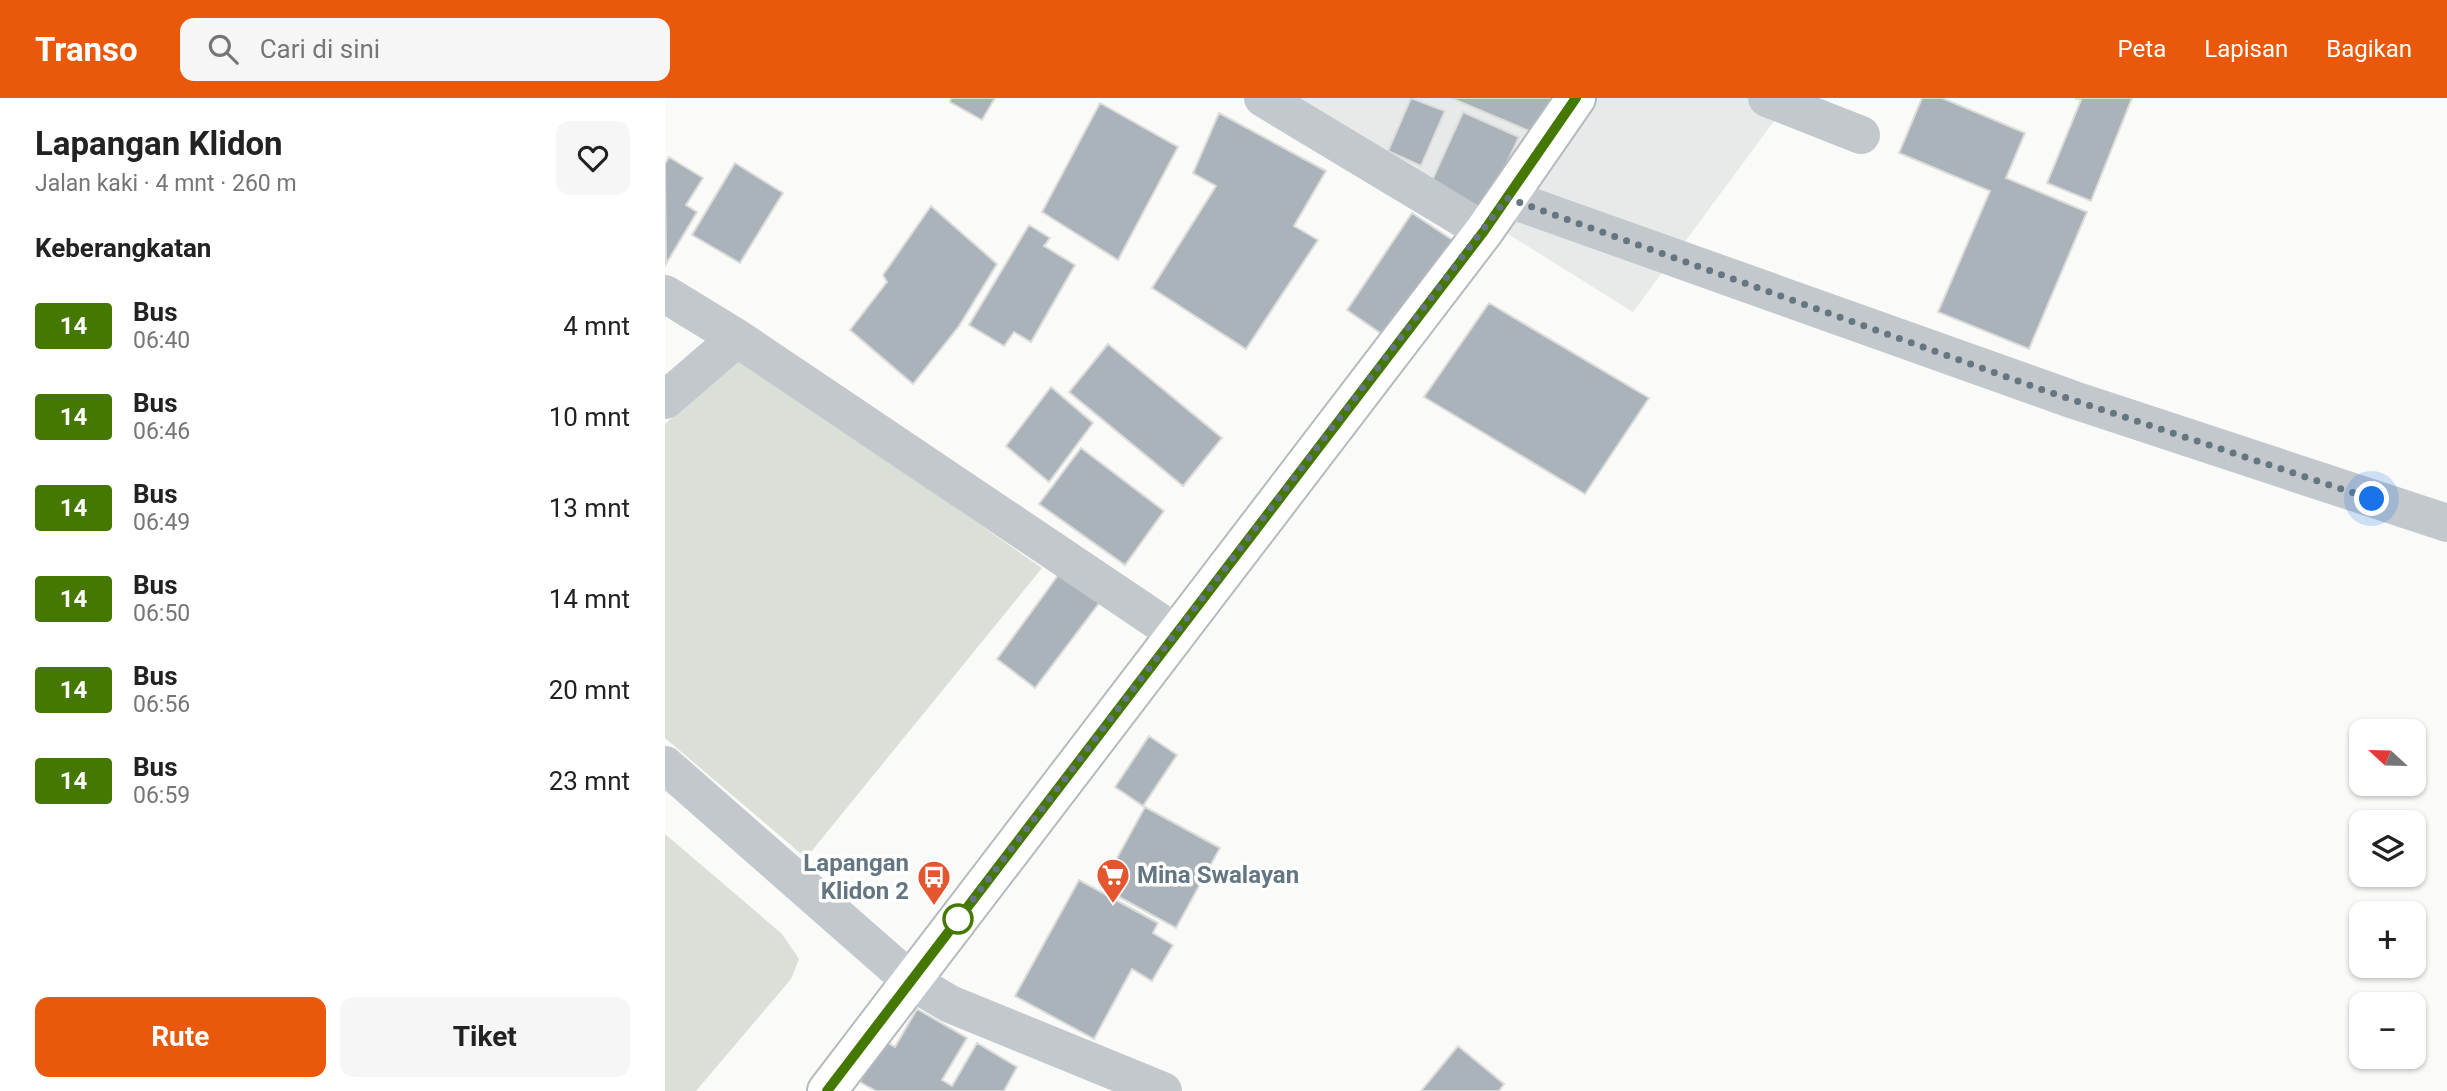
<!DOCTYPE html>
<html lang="id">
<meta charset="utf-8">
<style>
:root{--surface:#fff;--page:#f6f6f6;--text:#222;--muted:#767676;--accent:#ea580c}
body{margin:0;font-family:Roboto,sans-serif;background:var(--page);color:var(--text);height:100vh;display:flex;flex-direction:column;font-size:26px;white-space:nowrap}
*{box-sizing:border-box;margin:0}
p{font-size:23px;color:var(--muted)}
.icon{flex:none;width:38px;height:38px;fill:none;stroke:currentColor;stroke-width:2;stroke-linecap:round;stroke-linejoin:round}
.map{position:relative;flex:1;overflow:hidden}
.drawer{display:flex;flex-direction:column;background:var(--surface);width:665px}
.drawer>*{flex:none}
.badge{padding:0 14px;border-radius:5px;font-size:24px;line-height:46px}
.needle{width:46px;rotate:292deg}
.fabs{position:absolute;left:1684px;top:621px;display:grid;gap:14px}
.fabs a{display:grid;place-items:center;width:77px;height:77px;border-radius:14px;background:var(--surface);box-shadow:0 2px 5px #0004;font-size:35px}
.you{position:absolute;width:35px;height:35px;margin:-18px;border:5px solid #fff;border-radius:50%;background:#1a73e8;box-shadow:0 0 0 10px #1a73e833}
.map>.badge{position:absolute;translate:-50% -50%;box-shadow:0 0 0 4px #fff}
h2{padding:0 35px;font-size:26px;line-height:63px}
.round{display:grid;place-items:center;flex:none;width:74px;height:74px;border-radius:14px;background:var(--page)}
.headline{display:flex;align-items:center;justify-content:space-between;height:119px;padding:0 35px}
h1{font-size:33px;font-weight:700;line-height:52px}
.button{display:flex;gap:14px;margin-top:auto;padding:14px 35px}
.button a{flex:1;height:80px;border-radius:14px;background:var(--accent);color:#fff;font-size:28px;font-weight:700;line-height:80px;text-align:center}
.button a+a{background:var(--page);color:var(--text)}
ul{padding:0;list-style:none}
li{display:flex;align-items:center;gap:21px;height:91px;padding:0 35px}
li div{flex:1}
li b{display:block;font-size:26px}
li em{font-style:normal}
li .badge{min-width:77px;font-weight:700;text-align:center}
header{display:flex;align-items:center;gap:42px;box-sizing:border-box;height:98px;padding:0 35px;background:var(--accent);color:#fff}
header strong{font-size:33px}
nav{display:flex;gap:38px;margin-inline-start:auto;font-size:24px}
.search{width:490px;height:63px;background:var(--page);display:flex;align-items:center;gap:18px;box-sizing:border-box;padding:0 24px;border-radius:14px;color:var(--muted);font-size:26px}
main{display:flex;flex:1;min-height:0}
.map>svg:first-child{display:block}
</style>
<header>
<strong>Transo</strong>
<div class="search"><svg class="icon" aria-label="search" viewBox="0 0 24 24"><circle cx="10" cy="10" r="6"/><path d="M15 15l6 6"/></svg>Cari di sini</div>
<nav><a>Peta</a><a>Lapisan</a><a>Bagikan</a></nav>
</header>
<main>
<section class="drawer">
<div class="headline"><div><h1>Lapangan Klidon</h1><p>Jalan kaki · 4 mnt · 260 m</p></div><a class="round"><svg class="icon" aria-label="heart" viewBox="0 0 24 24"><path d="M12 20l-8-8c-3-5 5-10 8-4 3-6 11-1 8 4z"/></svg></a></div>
<h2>Keberangkatan</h2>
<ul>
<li><span class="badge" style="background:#447800;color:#fff">14</span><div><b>Bus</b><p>06:40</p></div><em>4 mnt</em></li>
<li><span class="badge" style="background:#447800;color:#fff">14</span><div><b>Bus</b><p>06:46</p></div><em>10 mnt</em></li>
<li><span class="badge" style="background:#447800;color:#fff">14</span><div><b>Bus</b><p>06:49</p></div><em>13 mnt</em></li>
<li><span class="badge" style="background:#447800;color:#fff">14</span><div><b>Bus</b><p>06:50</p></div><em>14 mnt</em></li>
<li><span class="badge" style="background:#447800;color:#fff">14</span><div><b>Bus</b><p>06:56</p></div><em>20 mnt</em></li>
<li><span class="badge" style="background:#447800;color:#fff">14</span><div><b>Bus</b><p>06:59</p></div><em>23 mnt</em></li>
</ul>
<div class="button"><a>Rute</a><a>Tiket</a></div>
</section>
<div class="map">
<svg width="1782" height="993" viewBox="0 0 1782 993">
<rect width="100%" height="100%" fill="#fafaf8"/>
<path fill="#e8e9e9" d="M635,0H1126L968,214L632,4Z"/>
<path fill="#dadfd7" d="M75,260L377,470L141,760L0,640V326Z
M0,736L117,836L134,861L126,881L31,993H0Z"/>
<path fill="#aab3b9" stroke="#dcdcda" stroke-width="2" d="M286,0H330L317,22L285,4Z
M746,0L780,13L756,68L723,53Z
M786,0H892L876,38Z
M1257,0H1277L1360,35L1341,80L1422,114L1364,251L1273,214L1325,93L1234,55Z
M1410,0H1467L1426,103L1382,85L1416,2Z
M435,5L513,49L453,162L377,114Z
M798,14L854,39L819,114L764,89Z
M554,15L661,73L629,128L653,142L581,251L487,190L551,88L528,75Z
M4,59L38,80L21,107L32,114L1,166L0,66Z
M70,65L118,95L75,165L27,137Z
M266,108L332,166L294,228L248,286L185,232L222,184L218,177Z
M747,115L792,145L727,243L682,212Z
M364,127L385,140L379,148L410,167L366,244L349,234L339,248L304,227Z
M824,205L984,300L920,396L759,299Z
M443,246L557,340L518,388L404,294Z
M386,289L428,325L384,384L341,348Z
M416,350L499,413L460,467L374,406Z
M394,476L435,504L370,590L332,561Z
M484,638L512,657L478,708L450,689Z
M480,709L555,750L511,830L436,789Z
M414,782L493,825L488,835L508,847L487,883L467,871L429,941L350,898Z
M252,911L302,940L277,982L287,988L312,945L352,969L339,993H211L195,984L219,943L230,949Z
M793,948L839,986L834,993H756Z"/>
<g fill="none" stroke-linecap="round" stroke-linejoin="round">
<defs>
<path id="primary" d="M162,993L819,133L911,0"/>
</defs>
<use href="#primary" stroke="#b5babe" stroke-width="42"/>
<path stroke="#c3c8cc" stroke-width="38" d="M598,0L819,133
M1102,0L1196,37
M842,100L1409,302L1782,425
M0,196L72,240
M0,302L72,240L512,536
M0,667L246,883L285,906L498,993"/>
<use href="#primary" stroke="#fff" stroke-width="38"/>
</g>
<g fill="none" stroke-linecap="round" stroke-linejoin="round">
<defs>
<path id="line" d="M162,993L819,133L911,0"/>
</defs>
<use href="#line" stroke="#fff" stroke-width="16"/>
<use href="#line" stroke="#447800" stroke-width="10"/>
<path stroke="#657683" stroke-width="7" stroke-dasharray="0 12.6" d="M293,821L842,100L1384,294L1707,401"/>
</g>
<defs>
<symbol id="supermarket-pin" viewBox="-11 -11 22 30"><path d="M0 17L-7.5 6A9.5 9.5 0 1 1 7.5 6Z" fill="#e4572e" stroke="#fff"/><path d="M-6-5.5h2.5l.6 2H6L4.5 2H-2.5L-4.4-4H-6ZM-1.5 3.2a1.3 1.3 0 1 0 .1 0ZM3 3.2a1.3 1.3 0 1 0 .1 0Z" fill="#fff"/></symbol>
<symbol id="bus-pin" viewBox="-11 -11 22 30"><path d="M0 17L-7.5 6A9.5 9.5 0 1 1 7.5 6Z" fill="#e4572e" stroke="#fff"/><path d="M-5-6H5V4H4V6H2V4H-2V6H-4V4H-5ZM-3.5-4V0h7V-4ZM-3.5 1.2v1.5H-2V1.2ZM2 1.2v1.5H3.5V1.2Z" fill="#fff"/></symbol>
</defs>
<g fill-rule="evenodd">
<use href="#supermarket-pin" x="429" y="758" width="38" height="52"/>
<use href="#bus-pin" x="250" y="760" width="38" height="52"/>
</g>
<circle fill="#fff" stroke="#447800" stroke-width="3.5" cx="293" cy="821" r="14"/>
<g text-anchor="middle" stroke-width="7" stroke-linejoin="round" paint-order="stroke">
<g font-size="24" font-weight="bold" fill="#657683" stroke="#fff" text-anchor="end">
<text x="244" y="773">Lapangan<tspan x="244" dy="28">Klidon 2</tspan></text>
<text x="472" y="785" text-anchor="start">Mina Swalayan</text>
</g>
</g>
</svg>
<div class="fabs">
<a><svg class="needle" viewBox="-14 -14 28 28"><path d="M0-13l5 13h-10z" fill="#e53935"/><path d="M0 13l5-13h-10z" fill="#767676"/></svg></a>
<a><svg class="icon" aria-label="layers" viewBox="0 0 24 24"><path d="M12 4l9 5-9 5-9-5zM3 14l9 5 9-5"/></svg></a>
<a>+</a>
<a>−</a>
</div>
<div class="you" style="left:1707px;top:401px"></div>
</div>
</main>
